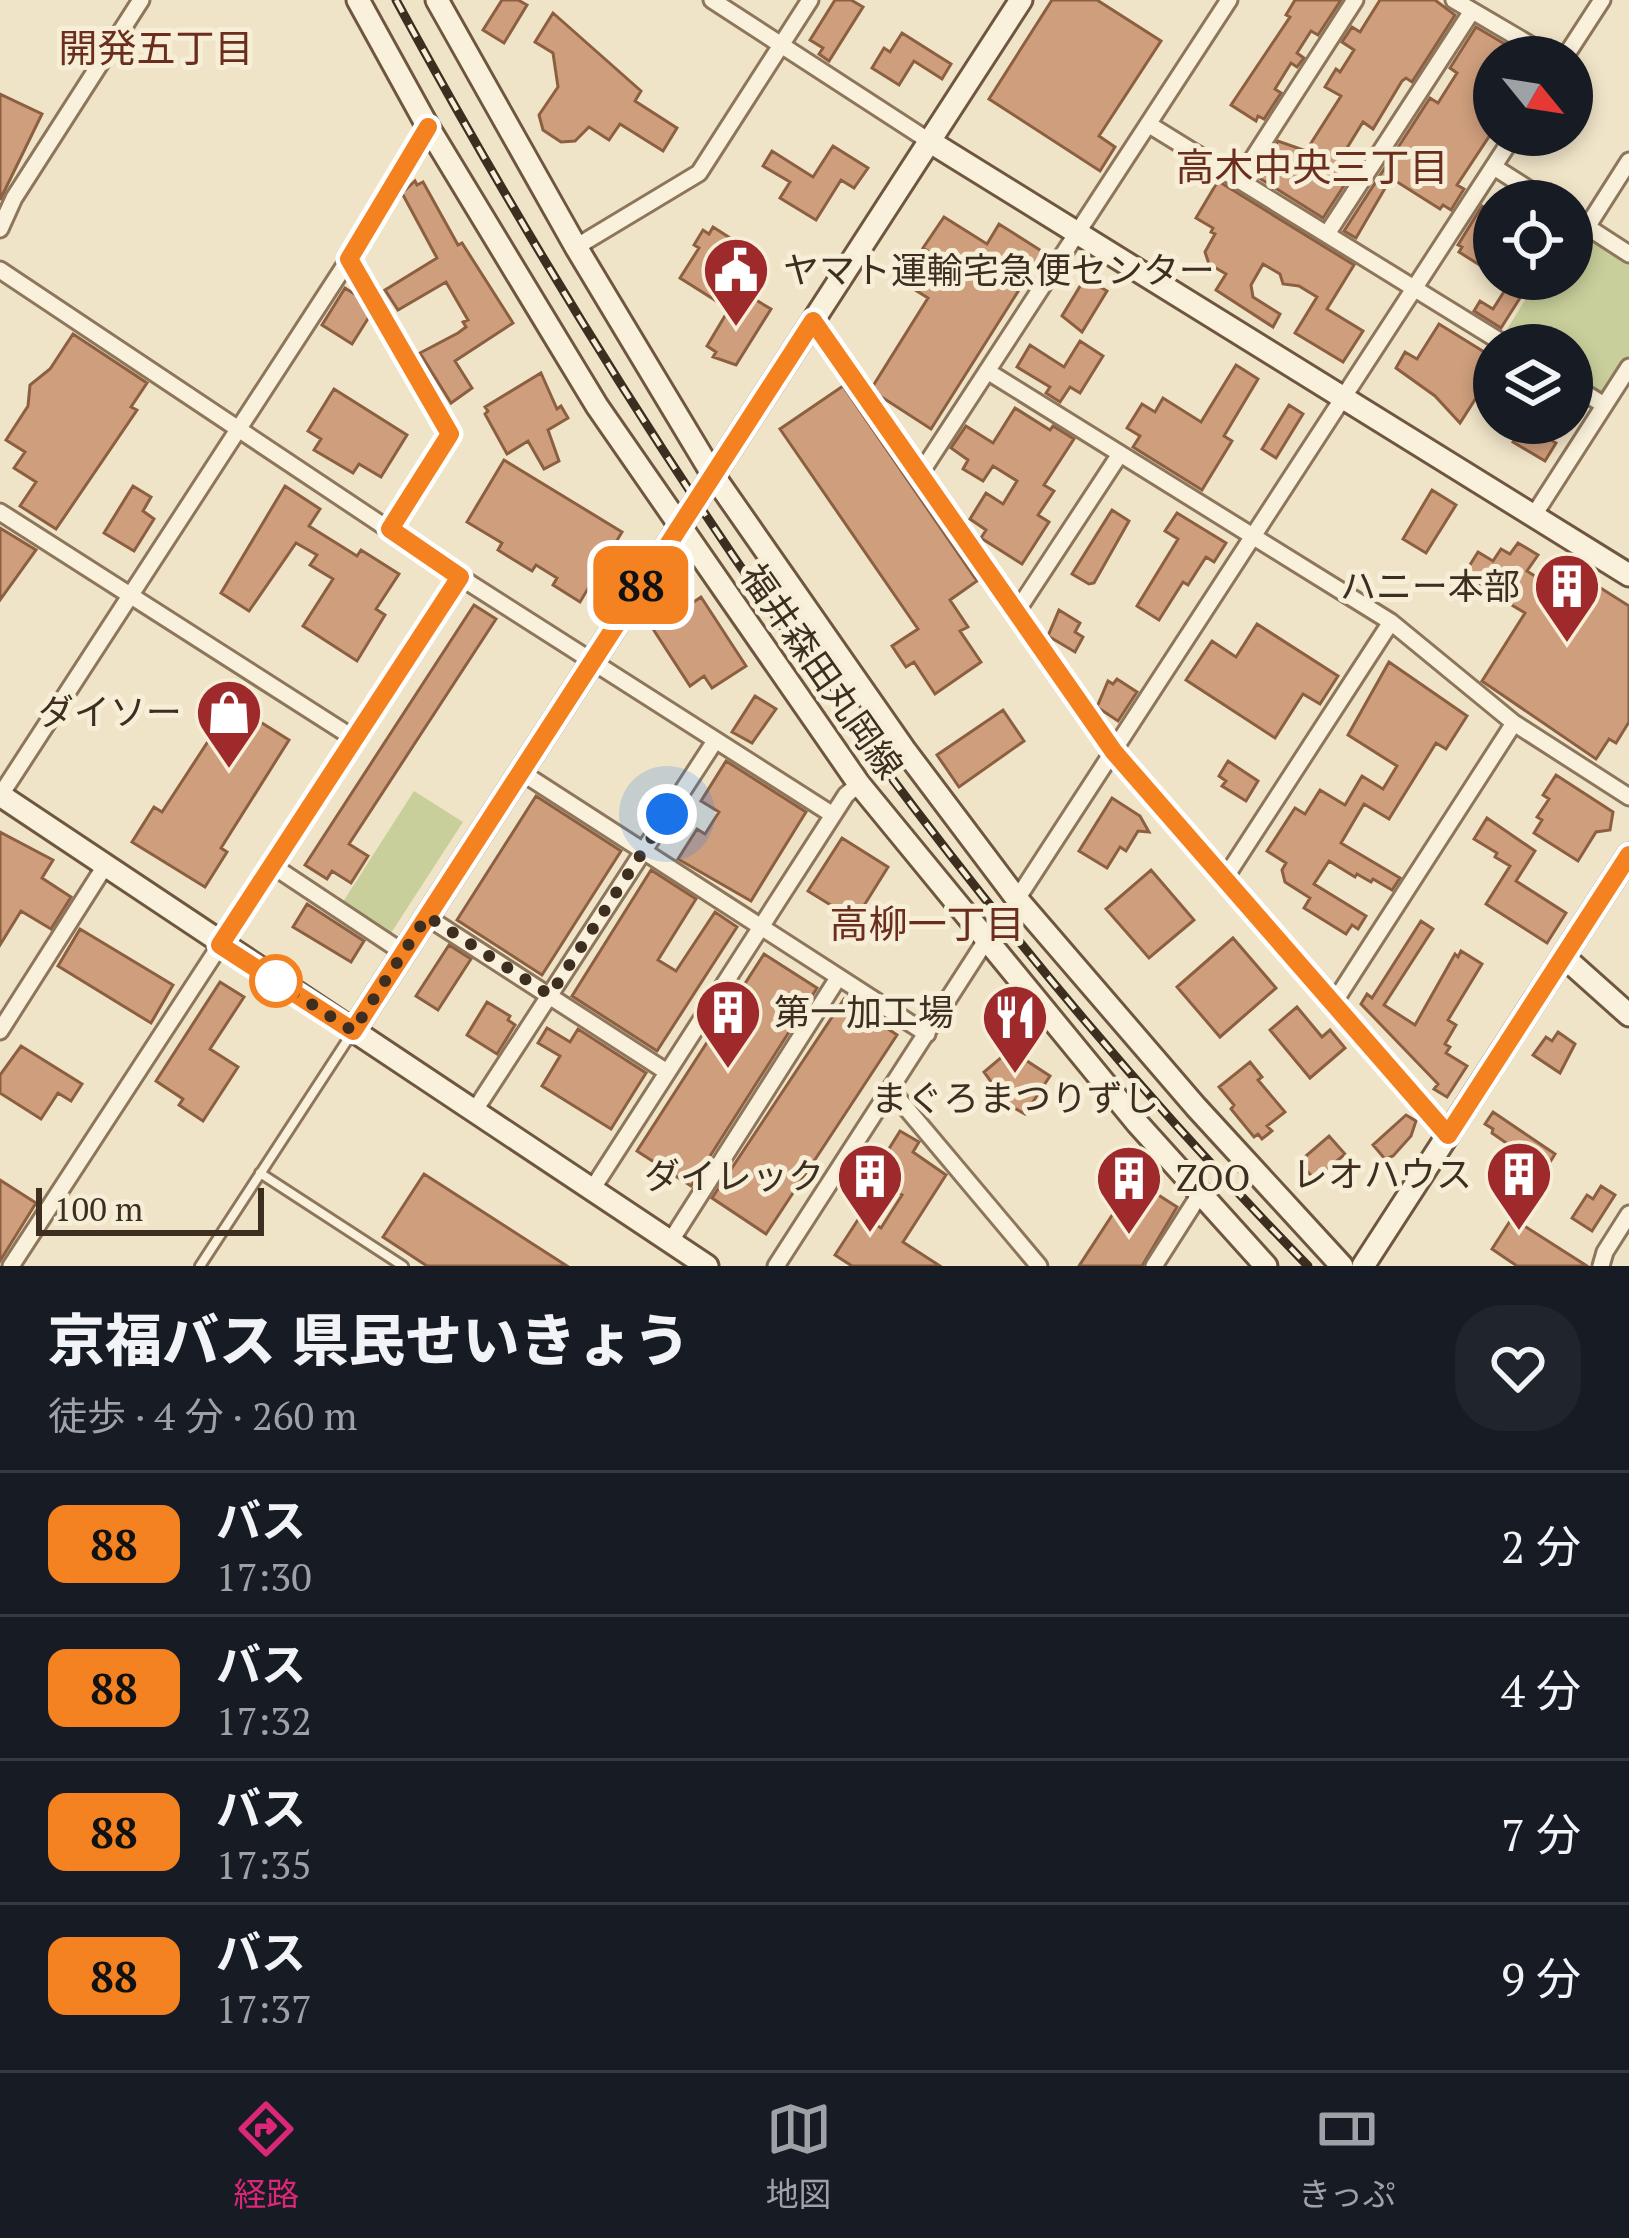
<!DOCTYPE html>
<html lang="ja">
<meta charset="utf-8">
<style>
:root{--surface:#171b24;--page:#20242c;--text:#f1f3f6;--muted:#9ea1a6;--line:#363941;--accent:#db2777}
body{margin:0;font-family:"PT Serif","Noto Sans JP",serif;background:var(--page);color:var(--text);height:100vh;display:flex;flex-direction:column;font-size:45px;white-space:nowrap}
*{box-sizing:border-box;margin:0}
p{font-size:39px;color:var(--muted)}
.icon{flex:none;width:66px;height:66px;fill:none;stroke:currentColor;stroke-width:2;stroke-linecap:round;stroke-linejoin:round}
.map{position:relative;height:1266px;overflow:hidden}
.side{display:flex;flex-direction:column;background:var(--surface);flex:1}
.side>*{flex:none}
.badge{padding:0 24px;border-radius:18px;font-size:42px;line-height:78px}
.needle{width:78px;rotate:120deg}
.fabs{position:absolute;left:1473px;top:36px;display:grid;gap:24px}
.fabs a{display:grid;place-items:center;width:120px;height:120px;border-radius:50%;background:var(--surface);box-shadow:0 6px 18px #0003;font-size:60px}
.scale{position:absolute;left:36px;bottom:30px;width:228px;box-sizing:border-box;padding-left:12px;border:6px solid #3d2e20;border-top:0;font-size:33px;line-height:42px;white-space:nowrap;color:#3d2e20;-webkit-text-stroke:9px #f7eed8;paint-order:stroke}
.you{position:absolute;width:60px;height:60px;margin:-30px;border:9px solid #fff;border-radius:50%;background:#1a73e8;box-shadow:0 0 0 18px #1a73e833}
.map>.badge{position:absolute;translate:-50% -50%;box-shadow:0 0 0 6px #fff}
.round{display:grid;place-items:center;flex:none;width:126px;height:126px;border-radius:48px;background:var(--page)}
.summary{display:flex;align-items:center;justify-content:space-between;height:204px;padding:0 48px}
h1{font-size:57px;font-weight:800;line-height:90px}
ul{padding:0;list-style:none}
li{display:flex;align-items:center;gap:36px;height:144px;padding:0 48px;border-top:3px solid var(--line)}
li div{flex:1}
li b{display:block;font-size:45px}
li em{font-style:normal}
li .badge{min-width:132px;font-weight:700;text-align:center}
.tabs{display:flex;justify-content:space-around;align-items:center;height:168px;border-top:3px solid var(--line);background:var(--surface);font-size:33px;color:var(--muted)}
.tabs a{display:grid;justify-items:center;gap:6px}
.tabs .on{color:var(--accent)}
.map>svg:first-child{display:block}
</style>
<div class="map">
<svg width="1629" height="1266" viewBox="0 0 1629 1266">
<rect width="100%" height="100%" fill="#f0e4c8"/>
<path fill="#c9cf9b" d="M1572,226L1629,262V356L1605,393L1598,395L1572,379V345H1518L1503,336L1538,279H1572Z
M414,791L463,822L391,933L385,934L341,905Z"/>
<path fill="#cf9f7d" stroke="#8d5f41" stroke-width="3" d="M502,0H518L527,5L504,43L483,30Z
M835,0H851L863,7L829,61L819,54L823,48L810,40Z
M1052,0H1097L1161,41L1099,136L1115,147L1100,171L989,99Z
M1295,0H1341L1318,35L1311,31L1297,53L1304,58L1297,67L1291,63L1275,89L1281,93L1264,119L1258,116L1256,121L1231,105L1290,17L1286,15Z
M1380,0H1435L1455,15L1412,82L1406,78L1402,81L1373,129L1363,122L1334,169L1342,174L1338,180L1345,184L1323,218L1256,176L1278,141L1306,151L1341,96L1325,87L1336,69L1340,72L1354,50L1342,42L1352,27L1360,32Z
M553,13L641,91L635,101L677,128L663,151L620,124L609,140L589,127L575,141L561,142L543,130L539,115L558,87L553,53L535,42Z
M1476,27L1527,57H1494V129L1457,185L1464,189L1451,210L1443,205L1440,209L1391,178L1356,238L1344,231L1430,98L1438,103L1457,73L1450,68Z
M902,33L951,64L942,79L914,61L899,85L872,68L884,48L890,52Z
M0,94L42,114L0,200Z
M833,146L868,168L854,188L841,180L816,220L780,198L790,182L763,166L772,151L813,177Z
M415,181L417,185L423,182L458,245L462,243L513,323L455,361L472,388L451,403L420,353L458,333L466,327L463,322L468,320L446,282L398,310L385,290L437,258L402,193Z
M1218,181L1354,265L1327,309L1363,331L1343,362L1295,333L1317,297L1299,286L1283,284L1280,274L1263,264L1251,285L1253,297L1280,314L1273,327L1216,290L1226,274L1209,264L1205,252L1215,234L1211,232L1213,228L1196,218Z
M1482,206L1494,213V229L1484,246L1494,252V274L1459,252L1462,247L1458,245Z
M944,217L987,244L999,224L1043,252L931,429L880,396L873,386L928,298L912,288L933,254L923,248Z
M713,227L760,257L739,290L771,309L736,365L713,357L716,352L707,346L729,309L680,278L699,248L694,245L703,230L709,234Z
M1085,278L1107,291L1082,332L1062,316Z
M1512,279H1532L1501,328L1474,311L1480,301L1493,309Z
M345,288L356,295L369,317L352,344L322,325Z
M1439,324L1494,358V394L1483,387L1460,423L1435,396L1396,368L1405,352L1417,359Z
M73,334L147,383L131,407L137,410L56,529L20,506L36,482L14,468L25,452L6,440L28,406L30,385L50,369Z
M1080,341L1103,356L1080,393L1070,387L1060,402L1046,393L1050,387L1017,367L1030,345L1064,367Z
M1236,365L1258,379L1224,436L1232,441L1202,490L1133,447L1140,436L1127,428L1142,404L1155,412L1163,398L1201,422Z
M541,373L557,409L561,406L568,418L548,430L559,461L544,469L528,441L507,454L485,414L488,411L485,407Z
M843,386L977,581L950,600L968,627L960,631L981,662L935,694L914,662L906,667L892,646L918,629L780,429Z
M334,389L407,435L381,477L359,464L353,473L314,450L321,439L308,431Z
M1289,405L1303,414L1276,458L1262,449Z
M1015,408L1050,430L1053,426L1074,439L1044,485L1054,491L1038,515L1049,522L1022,564L981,538L986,530L970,519L986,493L1003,504L1017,481L993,466L983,481L963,469L968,460L951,448L966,426L993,443Z
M1525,423H1559L1549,439L1556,443L1545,461L1513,442Z
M504,460L622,532L580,602L553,585L557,578L536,565L532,571L498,550L502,543L467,522Z
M133,486L151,497L143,511L154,519L134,551L104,533Z
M285,486L320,509L309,526L357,556L361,550L399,574L376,609L385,615L357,661L303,626L333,579L310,565L317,555L296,543L249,611L221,593Z
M1432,490L1456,505L1426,553L1403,539Z
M1112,510L1129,521L1094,583L1089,584L1072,574Z
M1177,513L1226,543L1214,562L1206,557L1188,585L1183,582L1159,620L1137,606L1178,539L1165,531Z
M0,528L36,550L0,600Z
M1518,543L1538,555L1527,571L1563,594L1577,573L1629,606V722L1616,743L1609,739L1596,759L1482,681L1525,613L1463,576L1478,552L1493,561L1501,549L1510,554Z
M701,597L746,666L712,688L704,676L690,686L653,629Z
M474,605L496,619L349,844L368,856L351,883L332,871L327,879L305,865Z
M1059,610L1080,623L1075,632L1083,637L1075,652L1048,636Z
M1257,624L1338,676L1320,704L1303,694L1275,738L1186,680L1212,641L1236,657Z
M1389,662L1467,716L1446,749L1436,743L1389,819L1364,804L1341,843L1400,878L1392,890L1373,879L1371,882L1357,874L1355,877L1329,861L1314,884L1366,916L1358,929L1352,925L1346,934L1304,908L1310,898L1285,882L1282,870L1286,863L1267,851L1295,808L1305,814L1320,790L1345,805L1362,776L1383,789L1397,766L1348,735Z
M1117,679L1137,692L1118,721L1097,707L1108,681L1113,684Z
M755,696L776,709L752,743L732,732Z
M235,700L249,709L246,713L289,740L221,848L227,852L205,887L132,842L154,807L162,812Z
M1003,710L1024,741L959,787L937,755Z
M726,761L806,812L751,901L678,859L697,829L705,834L719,812L701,801Z
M1228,761L1258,781L1246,801L1222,786L1226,781L1219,776Z
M1556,775L1613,812L1610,830L1596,832L1578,861L1534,833L1542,820L1537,817L1549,799L1543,795Z
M536,796L621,851L542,975L457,920Z
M1112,798L1140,816L1149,832L1138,831L1126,851L1120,847L1107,868L1079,851Z
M1487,818L1535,851L1516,881L1566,913L1547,943L1486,904L1510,866L1495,857L1497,853L1474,839Z
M0,832L53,860L42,878L71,897L51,929L21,911L0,945Z
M842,838L888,867L855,920L808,891Z
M651,870L696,899L658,960L676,971L715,912L737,927L657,1051L572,996Z
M1151,870L1194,920L1149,958L1106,909Z
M307,904L364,941L351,962L293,927Z
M1421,921L1433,929L1384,1005L1415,1025L1455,954L1458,957L1461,951L1482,964L1448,1020L1456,1025L1445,1044L1450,1047L1446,1053L1467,1066L1447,1097L1434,1089L1438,1084L1361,1004L1367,994L1372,998Z
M80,929L173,985L151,1023L58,966Z
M1233,938L1276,988L1220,1037L1177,987Z
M449,945L471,959L438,1010L416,996Z
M764,954L817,988L691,1186L637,1151Z
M220,982L244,997L210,1049L238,1067L203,1121L179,1105L183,1099L156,1081Z
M844,999L897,1035L766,1234L712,1198Z
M487,1002L510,1016L508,1020L515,1025L497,1054L467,1035Z
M1297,1007L1322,1037L1330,1030L1345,1048L1310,1078L1270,1030Z
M547,1028L570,1042L578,1029L646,1073L611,1129L542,1086L560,1056L538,1043Z
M1558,1032L1575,1044L1560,1073L1533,1055L1546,1037L1552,1041Z
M21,1046L82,1084L71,1101L58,1093L41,1119L0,1093V1075Z
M1010,1050L1050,1076L1025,1114L1007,1104L984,1072Z
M1250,1062L1262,1077L1258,1080L1285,1112L1267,1126L1272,1131L1262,1139L1258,1134L1254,1137L1231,1109L1234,1105L1219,1087Z
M1493,1112L1555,1154L1545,1170L1492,1133L1493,1129L1485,1124Z
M1406,1115L1416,1121L1411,1136L1393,1156L1385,1159L1373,1145Z
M900,1131L919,1142L913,1152L946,1175L903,1242L940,1266H852L835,1255L861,1215L881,1228L902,1195L872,1176Z
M1329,1136L1345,1154L1315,1180L1299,1162Z
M424,1174L567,1266H427L383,1237Z
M0,1180L36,1203L0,1261Z
M1135,1180L1177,1207L1142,1266H1079Z
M1601,1186L1615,1195L1592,1231L1572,1218L1587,1195L1593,1199Z
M1512,1218L1587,1266H1517L1492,1249Z"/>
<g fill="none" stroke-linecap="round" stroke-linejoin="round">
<defs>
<path id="lane" d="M260,1173L403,1266
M200,1266L352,1033"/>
<path id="street" d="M712,0L929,141
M1454,0L1551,57
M1565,57L1602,0
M1148,124L1506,345
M1494,167L1547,201
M1239,180L1355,0
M1572,217L1629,254
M1587,227L1629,161
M0,229L14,198L141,0
M1327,234L1472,11
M576,247L699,173L810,0
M349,259L450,433L390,529
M0,270L460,577L833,815
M813,321L1114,752L1448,1135
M987,371L1391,622L1514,723L1629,797
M1572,385L1604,405
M920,474L1229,0
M0,512L355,739
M1534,515L1629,367
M1017,611L1120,454
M521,772L927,1034
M0,796L349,259L428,127
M273,866L404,953
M1225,878L1391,622
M1017,899L1514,135
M427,917L667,1072
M1333,1004L1514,723
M0,1031L105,866
M891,1090L1039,1266
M473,1113L715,741
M591,1191L846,795L859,784
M670,1242L838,978
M11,1266L460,577
M776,1266L985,942
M1154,1266L1200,1194
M1601,1266L1605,1252L1629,1214"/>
<path id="secondary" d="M358,0L428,127L597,406L859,784L1138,1124L1266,1266
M437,0L576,247L713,475L904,749L1017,899L1196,1107L1342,1266
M929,141L1629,575
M0,795L707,1266
M1564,957L1629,1015
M353,1031L1021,0
M1363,1266L1629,855"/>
</defs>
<use href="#lane" stroke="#8d765c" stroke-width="14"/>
<use href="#street" stroke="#8d765c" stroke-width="21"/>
<use href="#secondary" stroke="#6f573f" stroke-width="27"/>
<use href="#lane" stroke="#faf1dc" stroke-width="8"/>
<use href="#street" stroke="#faf1dc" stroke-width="15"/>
<use href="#secondary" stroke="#faf1dc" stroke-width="21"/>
<defs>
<path id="rail" d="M396,0C645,458 943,892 1308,1266"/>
</defs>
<use href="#rail" stroke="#3d2e20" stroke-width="9"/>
<use href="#rail" stroke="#f7eed8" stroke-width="4.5" stroke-dasharray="14" stroke-linecap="butt"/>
</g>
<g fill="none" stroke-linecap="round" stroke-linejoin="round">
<defs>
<path id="line" d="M428,127L349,259L450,434L390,529L460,577L220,945L353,1031L813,321L1114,752L1448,1135L1629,855"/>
</defs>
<use href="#line" stroke="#fff" stroke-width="27"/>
<use href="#line" stroke="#f58220" stroke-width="18"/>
<path stroke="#3d2e20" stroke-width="12" stroke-dasharray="0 21.6" d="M276,981L353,1031L427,916L550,995L667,814"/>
</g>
<defs>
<symbol id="civic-pin" viewBox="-11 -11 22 30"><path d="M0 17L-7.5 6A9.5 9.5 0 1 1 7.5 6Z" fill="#9e2a2b" stroke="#f7eed8"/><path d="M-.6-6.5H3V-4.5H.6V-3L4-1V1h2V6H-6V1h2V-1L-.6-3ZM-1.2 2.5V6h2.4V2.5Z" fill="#fff"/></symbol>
<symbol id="building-pin" viewBox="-11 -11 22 30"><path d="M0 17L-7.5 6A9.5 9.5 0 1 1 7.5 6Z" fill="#9e2a2b" stroke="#f7eed8"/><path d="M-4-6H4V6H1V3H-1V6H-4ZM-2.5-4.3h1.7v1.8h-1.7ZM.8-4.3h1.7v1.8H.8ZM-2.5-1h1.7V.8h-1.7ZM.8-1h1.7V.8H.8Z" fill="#fff"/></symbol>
<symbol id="shop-pin" viewBox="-11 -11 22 30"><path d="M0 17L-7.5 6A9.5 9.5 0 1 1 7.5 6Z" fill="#9e2a2b" stroke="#f7eed8"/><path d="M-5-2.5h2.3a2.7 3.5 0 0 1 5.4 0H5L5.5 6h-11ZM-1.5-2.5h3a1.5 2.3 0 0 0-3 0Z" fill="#fff"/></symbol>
<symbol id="restaurant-pin" viewBox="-11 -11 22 30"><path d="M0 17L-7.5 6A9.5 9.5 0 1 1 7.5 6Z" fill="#9e2a2b" stroke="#f7eed8"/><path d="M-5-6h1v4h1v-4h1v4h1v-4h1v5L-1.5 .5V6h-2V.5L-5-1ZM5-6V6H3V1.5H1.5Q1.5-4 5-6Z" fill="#fff"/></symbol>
</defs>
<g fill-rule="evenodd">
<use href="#civic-pin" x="698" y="232" width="76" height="104"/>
<use href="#building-pin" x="1529" y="548" width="76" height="104"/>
<use href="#shop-pin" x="191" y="674" width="76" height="104"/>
<use href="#building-pin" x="690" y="974" width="76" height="104"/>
<use href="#restaurant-pin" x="977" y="979" width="76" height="104"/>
<use href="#building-pin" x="1481" y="1136" width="76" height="104"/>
<use href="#building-pin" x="832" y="1138" width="76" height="104"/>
<use href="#building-pin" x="1091" y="1140" width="76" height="104"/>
</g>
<circle fill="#fff" stroke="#f58220" stroke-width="6" cx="276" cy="981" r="24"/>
<g text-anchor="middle" stroke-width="10" stroke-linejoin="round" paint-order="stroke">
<g font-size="36" fill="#3d2e20" stroke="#f7eed8" text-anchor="end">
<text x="783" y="283" text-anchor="start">ヤマト運輸宅急便センター</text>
<text x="1520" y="599">ハニー本部</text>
<text x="182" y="725">ダイソー</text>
<text x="774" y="1025" text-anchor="start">第一加工場</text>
<text x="1015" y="1111" text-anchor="middle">まぐろまつりずし</text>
<text x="1472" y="1187">レオハウス</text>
<text x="824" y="1189">ダイレック</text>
<text x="1176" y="1191" text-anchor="start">ZOO</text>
</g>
<g font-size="36" fill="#3d2e20" stroke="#f7eed8">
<text transform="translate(822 671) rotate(55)" y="13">福井森田丸岡線</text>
</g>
<g font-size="39" fill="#6b2e1e" stroke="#f7eed8">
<text x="156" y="62">開発五丁目</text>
<text x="1312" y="181">高木中央三丁目</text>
<text x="927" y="938">高柳一丁目</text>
</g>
</g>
</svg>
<div class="fabs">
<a><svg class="needle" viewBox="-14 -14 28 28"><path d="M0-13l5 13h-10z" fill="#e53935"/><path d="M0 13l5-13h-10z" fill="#9ea1a6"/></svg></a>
<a><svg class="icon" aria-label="locate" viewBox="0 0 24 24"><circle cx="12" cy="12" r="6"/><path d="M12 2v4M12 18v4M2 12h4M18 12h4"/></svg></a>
<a><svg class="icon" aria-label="layers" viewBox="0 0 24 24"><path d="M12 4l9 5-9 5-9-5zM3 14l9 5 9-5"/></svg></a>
</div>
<div class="scale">100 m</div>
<div class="you" style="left:667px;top:814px"></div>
<b class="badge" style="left:641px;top:585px;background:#f58220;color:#111">88</b>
</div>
<section class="side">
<div class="summary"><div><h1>京福バス 県民せいきょう</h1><p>徒歩 · 4 分 · 260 m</p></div><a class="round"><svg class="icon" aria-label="heart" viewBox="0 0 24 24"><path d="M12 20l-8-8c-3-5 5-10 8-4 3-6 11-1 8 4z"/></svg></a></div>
<ul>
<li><span class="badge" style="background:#f58220;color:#111">88</span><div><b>バス</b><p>17:30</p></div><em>2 分</em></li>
<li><span class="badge" style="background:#f58220;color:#111">88</span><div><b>バス</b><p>17:32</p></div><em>4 分</em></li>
<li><span class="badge" style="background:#f58220;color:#111">88</span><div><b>バス</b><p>17:35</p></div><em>7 分</em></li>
<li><span class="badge" style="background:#f58220;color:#111">88</span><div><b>バス</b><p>17:37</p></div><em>9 分</em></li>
</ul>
</section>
<nav class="tabs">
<a class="on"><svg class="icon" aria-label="directions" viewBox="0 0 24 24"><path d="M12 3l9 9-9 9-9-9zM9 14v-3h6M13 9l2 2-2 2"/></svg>経路</a>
<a><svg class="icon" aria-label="map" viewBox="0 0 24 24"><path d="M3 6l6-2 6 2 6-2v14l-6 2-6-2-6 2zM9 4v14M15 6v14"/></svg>地図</a>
<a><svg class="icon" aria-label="tickets" viewBox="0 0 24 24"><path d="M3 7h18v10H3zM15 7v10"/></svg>きっぷ</a>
</nav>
